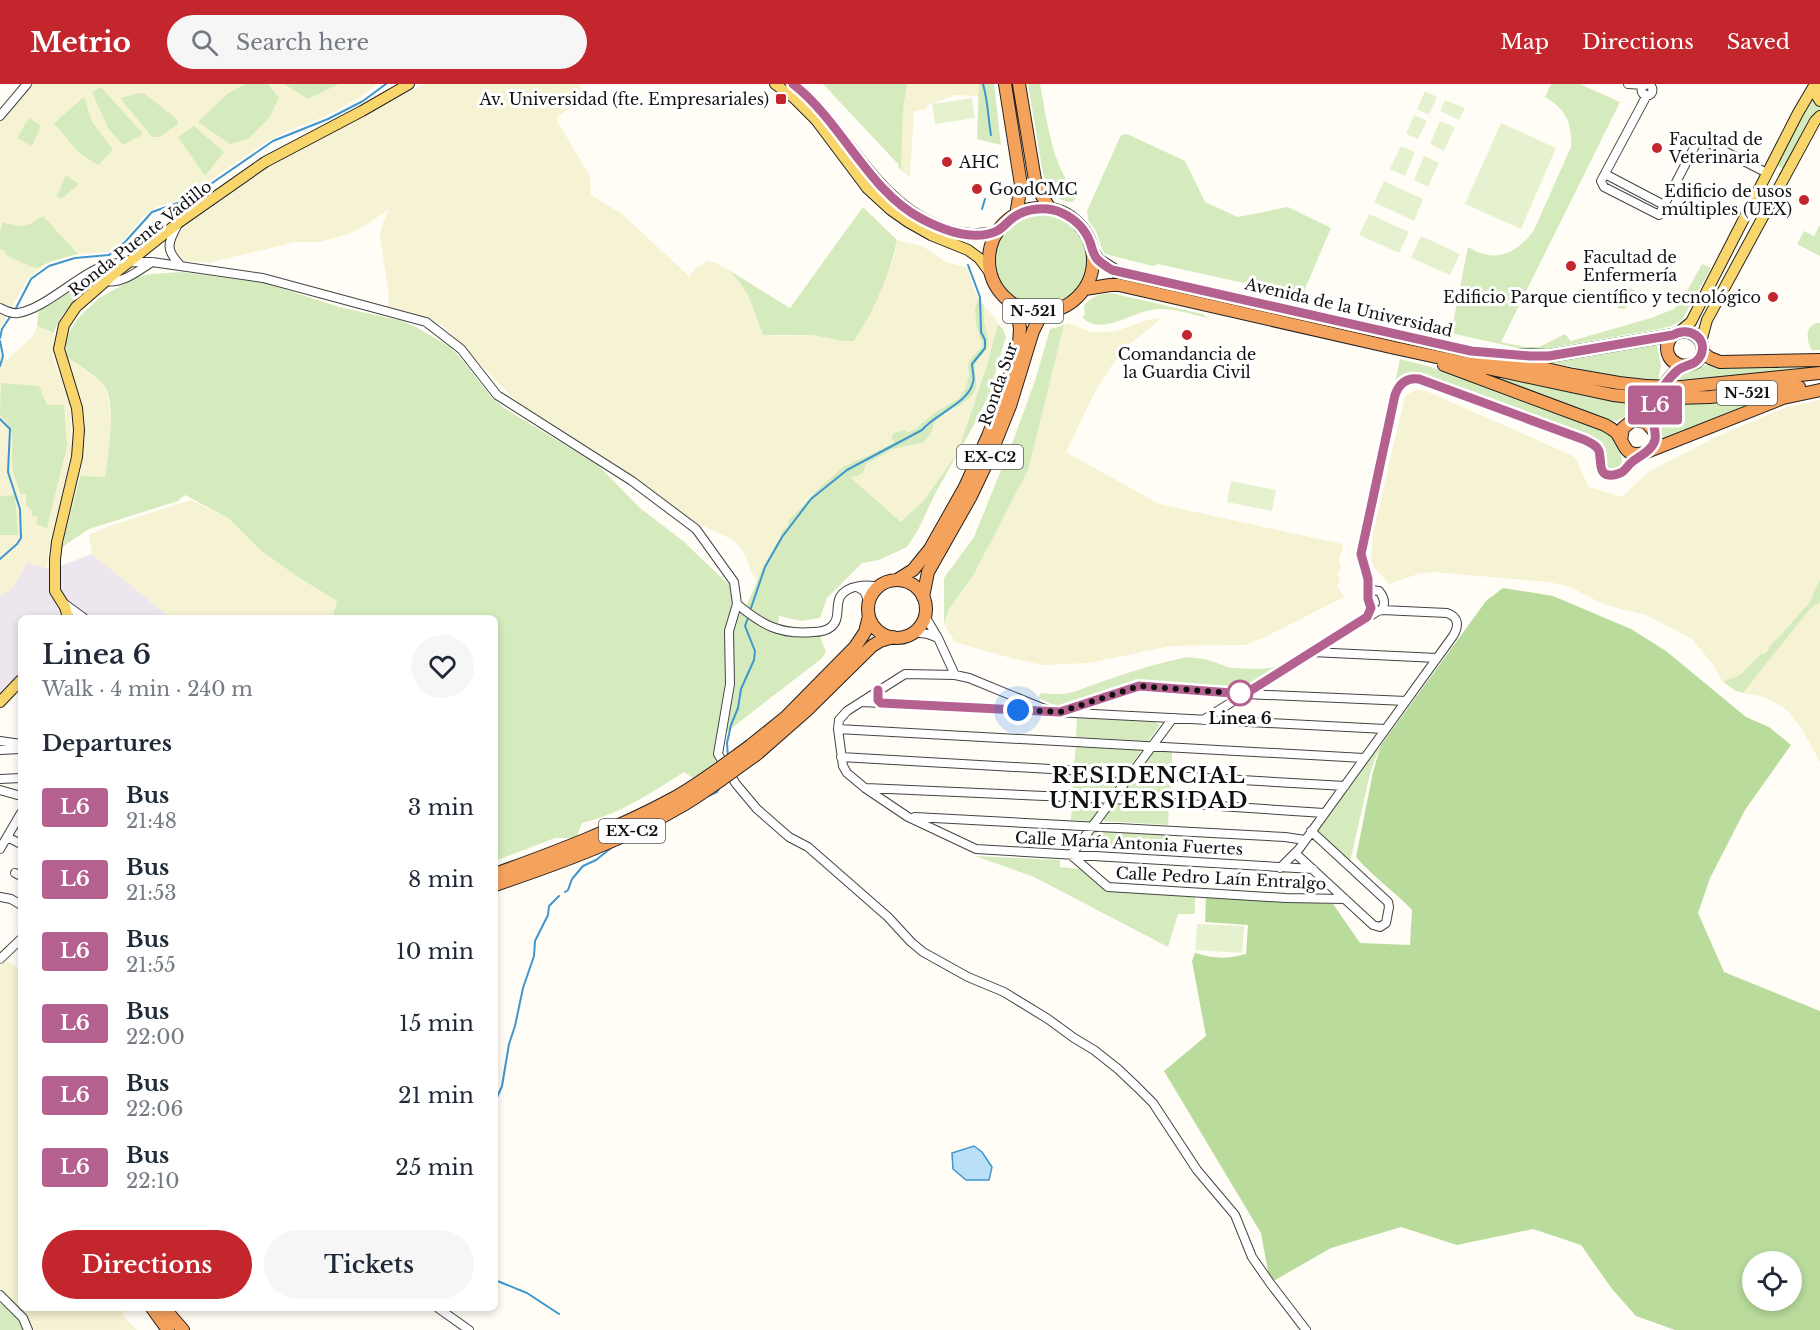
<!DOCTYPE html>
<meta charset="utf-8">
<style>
:root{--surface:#fff;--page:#f6f6f7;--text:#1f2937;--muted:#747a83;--accent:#c4262e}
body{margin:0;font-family:"Libre Baskerville",serif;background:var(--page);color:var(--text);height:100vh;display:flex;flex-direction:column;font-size:22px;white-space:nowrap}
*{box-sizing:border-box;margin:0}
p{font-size:20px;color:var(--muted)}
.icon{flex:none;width:33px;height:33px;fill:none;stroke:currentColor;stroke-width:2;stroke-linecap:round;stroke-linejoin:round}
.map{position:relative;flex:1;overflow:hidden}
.sheet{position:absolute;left:18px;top:531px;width:480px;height:696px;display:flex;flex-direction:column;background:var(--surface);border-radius:9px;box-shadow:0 3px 9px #0003}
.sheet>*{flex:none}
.badge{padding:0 12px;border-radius:4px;font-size:21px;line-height:39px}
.controls{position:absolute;left:1742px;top:1167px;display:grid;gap:12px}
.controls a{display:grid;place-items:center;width:60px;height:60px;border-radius:50%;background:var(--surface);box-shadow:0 3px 9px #0003;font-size:30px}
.you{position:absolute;width:30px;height:30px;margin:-15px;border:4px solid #fff;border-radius:50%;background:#1a73e8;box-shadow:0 0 0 9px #1a73e833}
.map>.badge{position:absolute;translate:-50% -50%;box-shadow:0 0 0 3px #fff}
h2{padding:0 24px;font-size:22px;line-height:54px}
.round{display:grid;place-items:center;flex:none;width:63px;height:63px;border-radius:32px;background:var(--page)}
.head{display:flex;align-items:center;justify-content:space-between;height:102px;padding:0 24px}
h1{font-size:28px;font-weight:600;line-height:45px}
.cta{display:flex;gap:12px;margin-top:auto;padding:12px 24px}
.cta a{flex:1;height:69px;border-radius:36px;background:var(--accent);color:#fff;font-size:24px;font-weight:600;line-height:69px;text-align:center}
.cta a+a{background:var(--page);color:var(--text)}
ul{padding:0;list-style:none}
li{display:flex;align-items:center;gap:18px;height:72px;padding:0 24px}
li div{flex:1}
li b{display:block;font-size:22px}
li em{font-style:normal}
li .badge{min-width:66px;font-weight:700;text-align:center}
header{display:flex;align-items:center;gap:36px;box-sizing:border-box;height:84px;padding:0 30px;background:var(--accent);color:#fff}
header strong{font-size:28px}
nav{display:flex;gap:33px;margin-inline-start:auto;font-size:21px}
.search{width:420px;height:54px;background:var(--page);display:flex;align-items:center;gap:15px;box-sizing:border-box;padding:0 21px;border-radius:33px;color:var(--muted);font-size:22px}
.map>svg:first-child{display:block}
</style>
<header>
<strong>Metrio</strong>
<div class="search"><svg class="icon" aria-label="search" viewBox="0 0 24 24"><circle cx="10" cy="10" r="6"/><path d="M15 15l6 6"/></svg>Search here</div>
<nav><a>Map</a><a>Directions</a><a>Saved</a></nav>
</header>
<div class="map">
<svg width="1820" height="1246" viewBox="0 0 1820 1246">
<rect width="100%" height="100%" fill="#fffdf5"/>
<path fill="#eee6ef" d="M92,470L171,534H91L85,529L76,534H21V588L0,611V512L12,505L27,478L47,484H55Z"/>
<path fill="#f6f3d4" d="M29,0H377L361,13L324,33L290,46L270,56L208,98L175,118L157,122L143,133L115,166L106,168L78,170L45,180L27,196L0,245V37Z
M424,0H580L584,12L556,35L590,92L591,111L622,130L689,192L697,183L708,177L716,179L727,185L738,195L745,204L752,218L760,247L775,252L812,251L844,257H854L863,243L884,196L894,173L897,156L922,162L946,178L968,184L973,203L978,214L975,225L976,241L982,260L981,264L970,276L968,281L969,292L966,303L957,315L951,321L937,327L912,347L907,348L891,360L864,374L854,376L819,404L801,421L760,497L755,495L742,465L733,456L689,435L614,379L592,367L570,351L534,330L519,320L442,241L388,226L389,212L380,153L381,145L389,125L366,141L349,150L320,158H296L208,179L196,177L187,178L177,174L172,161L177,151L186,142L269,83Z
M907,0H979V12L955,11L929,21L924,26L914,27L910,94L901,86L903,26Z
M984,222L996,235L998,240L997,246L987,281L957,370L924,416L901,438L850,393L858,392L863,389L866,380L893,365L924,358L932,347L933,340L937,335L963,320L969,314L975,305L977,295L975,285L976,279L981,273L987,252L984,243L982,230Z
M1159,234H1162L1129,261L1110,284L1096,306L1066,368L1159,420L1342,460L1343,464L1339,476L1341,485L1337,489L1340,497L1337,502L1344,513L1267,552L1245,561L1171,562L1089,579L1042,581L1007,573L955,558L944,540L949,525L973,492L1028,386L1064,241L1068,239L1091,248H1102L1116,247L1147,236Z
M37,242L54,249L53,272L70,320L72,365L49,466L47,484L27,479L12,505L0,512V270L7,276L33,252Z
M67,273L105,301L109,317L111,349L105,393L80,392L85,355V338L79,309Z
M1418,306L1426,307L1569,370L1575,374L1589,403L1622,413L1648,388L1718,352L1787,323L1820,316V496L1809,519L1779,553L1771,560L1766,569L1761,570L1740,591L1723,598L1711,578L1692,555L1646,531L1605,521L1570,503L1549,498L1432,488L1418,490L1389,500L1374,483L1371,476L1373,449L1404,316L1407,310Z
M191,416L228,434L260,466L298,493L337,517L332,534H171L92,470L89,451L109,442Z
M1820,518V678L1803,647L1790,629L1780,621L1764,613L1743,609L1810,525Z
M6,876L21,886V1224H122L124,1233L137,1246H32L22,1227L0,1204V883Z"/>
<path fill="#d5ebbd" d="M245,0H268L279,14L269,34L248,55L230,60L198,38L227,10Z
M284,0H339L308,15Z
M823,0H907L903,26L901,86L898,83L899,81Z
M979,0H994L1001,61L977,55Z
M1028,0H1040C1047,36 1052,84 1078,112L1072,118C1056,118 1048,104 1043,90Z
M1551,0H1580L1620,18L1501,258L1525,263H1539L1565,250L1571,257L1651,234L1674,225L1682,216L1702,180L1711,184L1682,236L1671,242L1659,245L1539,266L1522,265L1451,249L1468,163C1495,180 1517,170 1534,146L1571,63C1572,39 1567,26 1545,13Z
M101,3L143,50L123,61L108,44L92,8Z
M139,9L145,10L177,35L178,40L160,53H152L120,14Z
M84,13L92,38L113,66L98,81L79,69L54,39Z
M1812,13L1820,23V26L1816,29L1785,86L1776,81Z
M29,34L41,42L32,62L17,54Z
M194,42L224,68L205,92L178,53Z
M1127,50L1185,77L1205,118L1238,133L1288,123L1331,144L1304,207L1294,210L1158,180L1153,182L1105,170L1102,165L1096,147L1088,136L1087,127L1120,53L1122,51Z
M66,91L79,100L61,115L57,112Z
M863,123L897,156C890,190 874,227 854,257H844L812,251H764C759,245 758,237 755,229C749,211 742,198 727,185L790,224Z
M994 176a46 46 0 1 1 92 0a46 46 0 1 1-92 0Z
M43,132L78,170L51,177L38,184L31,183L6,171L5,167L0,165V147L3,138C23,145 26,143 43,132Z
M1820,141V172L1797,160L1804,147L1814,152Z
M180,188L265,199L339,223L402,237L416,243L450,263L464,278L490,312L504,324L598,381L640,424L683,457L727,499L730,502L733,518L725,610L717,648L715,678L709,687L696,696L684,688C651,709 620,730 582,739L576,754H555L495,777V534H332L337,517L298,493L260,466L228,434L185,411L178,417L89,445L62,463L80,392L105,393C108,373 117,318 104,301C99,294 75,279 67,273L66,261L69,249L78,234L99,214L137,193L152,190Z
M98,189L99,194C82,214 62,222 54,249L37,242L39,226L41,223Z
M1628,203L1641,211L1624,225L1617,224Z
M1111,209L1202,230L1209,234C1193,231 1175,224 1158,225C1136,225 1101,254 1082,233L1085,231L1084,222C1091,212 1099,210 1111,209Z
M978,214L984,222C981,238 991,254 987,264C985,270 979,273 976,279C972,287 979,297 975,306C967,322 950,324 938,335C933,339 934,341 932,347C930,351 926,355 924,358L893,365L866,380L863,389L858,392L850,393L901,438L924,416L957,370L987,281L998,240L1003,245L1006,253L989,310L975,339L936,408L918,446L907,463L879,476L862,479L827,514L820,534L802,537L779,532L778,542L765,537L746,523L764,481L780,454L782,446L788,443V437L819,404L843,383C849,381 852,377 857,376C869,372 879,366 891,360L894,358L891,354L894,349L905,346L907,348L912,347L937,327L958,315L966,303L969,292L968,281L970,276L981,264L982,260L976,241L975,225Z
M1816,239H1820V266H1812C1806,257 1805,243 1816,239Z
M1064,241L1028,386L973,492L949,525L944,540V494L974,453L1014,354L1035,297L1050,245Z
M1656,256L1661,282L1658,297L1621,294L1545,277Z
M1400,275L1428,282L1606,348C1614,354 1623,370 1622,380L1623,382L1621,385L1612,388L1603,380L1602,366L1419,291L1393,307Z
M1820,279V282L1715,294L1673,296L1675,292L1709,280Z
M1465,284L1647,319L1642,327L1627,331L1617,337L1605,335Z
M1,299L39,302L47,321H64L67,362L47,444L36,440L38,432H32V426L26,422V410H21C18,402 14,394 13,386C8,362 21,351 0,331Z
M1774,311L1775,312L1662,357L1660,355L1656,335L1659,320L1717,317Z
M15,411L18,451H0V412Z
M1820,496V518L1810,525L1743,609L1736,607L1723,598L1740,591L1761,570L1766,569L1771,560L1779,553L1809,519Z
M739,528L745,529L764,543L819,550L826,568L821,575L724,650L733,546L736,529Z
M1186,573L1205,575L1231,584L1262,585L1276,583L1242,605L1138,598L1061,624L1038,614L1041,609C1071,613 1077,606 1104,597C1131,587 1159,579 1186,573Z
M1077,634L1154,638L1160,641L1148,657L1076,653Z
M1076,662L1140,666L1141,667L1131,681L1127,683L1074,680Z
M1379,662L1380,664L1375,675L1370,690L1350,778L1318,747Z
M1154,666L1172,667V686L1143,684L1142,680Z
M1074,689L1120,693V695L1109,711L1072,708Z
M1133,694L1171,695L1170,714L1124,711V707Z
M1072,718L1098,719L1101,724L1091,737L1071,736Z
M1114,720L1169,723L1168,741L1104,737V735Z
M1095,747L1168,751L1167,769L1085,765V762Z
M975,772L1060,776V783L1081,785L1106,807L1195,812V830H1178L1168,863L1034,793Z
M0,1219C13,1226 20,1233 25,1246H0Z"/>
<path fill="#b9dc9c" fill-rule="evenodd" d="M1503,504L1553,512L1631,545L1666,567L1746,633L1769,643L1791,661L1745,726L1710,794L1698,829L1724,888L1820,927V1246H1675L1636,1232L1612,1205L1581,1161L1533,1145L1457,1161L1401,1143L1331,1164L1270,1199L1261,1149L1164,987L1206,952L1192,877L1195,869C1216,875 1226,875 1246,870L1248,841L1205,838L1206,812L1333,820L1360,859L1410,861L1412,826C1394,807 1373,793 1356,773L1373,688L1381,661L1486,517ZM1752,1178H1791V1216H1752Z"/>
<path fill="#e6f2cf" d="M1425,7L1437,13L1429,31L1417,25Z
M972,14L975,34L935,40L932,20Z
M1445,16L1465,24L1459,36L1440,27Z
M1414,31L1427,37L1418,55L1406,50Z
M1440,37L1455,43L1444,67L1430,60Z
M1501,39L1556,64L1521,145L1465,120Z
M1401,62L1415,68L1405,92L1390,85Z
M1424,72L1439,79L1428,103L1414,96Z
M1384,97L1423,115L1414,137L1374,118Z
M1369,130L1409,148L1399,169L1359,151Z
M1421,152L1460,170L1450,191L1411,174Z
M1231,397L1276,406L1272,427L1227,418Z
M1197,840L1244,842L1242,869L1195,866Z"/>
<path fill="#b9e0f7" stroke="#3f96cf" stroke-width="1.5" d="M974,1062L982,1068L992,1083L989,1096H966L953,1085L952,1069Z"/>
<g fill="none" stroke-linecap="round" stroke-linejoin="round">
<path stroke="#3f96cf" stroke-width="2" d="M983,0C988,17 988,33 991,51
M982,125L985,115
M15,226L31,195L49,182L75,174L109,171L125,158L152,128L189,115L273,57L328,35L363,17L386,0
M0,254L2,245L12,230
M0,257L3,272L0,282
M0,335L10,345L8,388L20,425L21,454L17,460L0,475
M751,524L765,483L782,453L811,415L847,386L922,346C936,329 969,319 973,298C975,293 972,285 972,280L985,264V256L981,248L980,213L968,181
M728,673L727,659L731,641L738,624L741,605L754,576L755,567L745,542L748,534
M708,712L717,708L720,703
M565,808L568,806L572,795L583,782L596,776L611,764
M495,1018L502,1002L509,960L515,942L523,904L534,872L535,857L548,831L549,822L559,812
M495,1196L527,1209L559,1230"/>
<defs>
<path id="minor" d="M1628,0L1644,1
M1641.5 6a5.5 5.5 0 1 1 11 0a5.5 5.5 0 1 1-11 0Z
M1647,11L1601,97L1604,103L1659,131L1697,58L1703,56L1767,89
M0,32L27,0
M1605,90L1664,121
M177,142C167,160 166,166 180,181
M104,182L106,197C122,200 138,187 152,178
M0,224C6,227 11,230 18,229C44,225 76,193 101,183C116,177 135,178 152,178L263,194L426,238L461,265L497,311L632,397L696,445L734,498L737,520L729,547L730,600L718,670L736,700L757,725L789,753L808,763L888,833L911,858L923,868L968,893L1004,908L1048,935L1074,954L1094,966L1118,985L1137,1003L1153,1019L1197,1086L1235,1131L1252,1173L1270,1199L1306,1246
M857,503L864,507L869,518
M1369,508L1368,495L1361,470L1364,452L1395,311C1399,300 1406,294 1419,295L1593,360L1599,367L1600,383L1609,391C1623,391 1632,379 1642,370
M62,518L84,534
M737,520C762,541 780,551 813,548C819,548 826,547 831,543C841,535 835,523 840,513C847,501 867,500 879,503
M1378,527C1370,524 1368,519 1368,510L1372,506L1379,507C1384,513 1386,519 1382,526
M925,532L938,554L955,591
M913,548L928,550L938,554
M1312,568L1437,574
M862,618L1385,645
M1065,626L1139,602L1245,610L1406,617
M1052,628L969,594L955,591L905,590L847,627L839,636L838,645L843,682L847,689L865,704L908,733L976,765L1313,785
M1173,634L1071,771L1108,803L1286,814L1345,815
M1203,636L1378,527L1382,526L1447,529C1459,533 1459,542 1453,552L1299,765L1280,784
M838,645L1364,674
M0,657L21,660
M0,666L21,665
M841,673L1345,702
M0,695L21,694
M866,704L1113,715L1324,729
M0,706L21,712
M915,733L1285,753L1305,756
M7,753L21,760
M0,765L21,729
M1295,769L1373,841L1380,843L1386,839L1389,823L1388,818L1311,747
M15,789L21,792
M0,813L11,815L21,821
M0,875L21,855
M0,1211L23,1234L28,1246
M438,1224L469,1246"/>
<path id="major" d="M775,0L794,14L816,36L867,104L891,126L908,138L931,151L968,166L979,174L991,190
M793,0C847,42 870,112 936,141C957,151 976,153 998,147
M1815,0V9L1820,17
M1680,247L1691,238L1798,29L1815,0
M1701,258L1707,236L1815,37L1820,32
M68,534L65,523L55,507V475L57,458L77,373L79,346L77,324L59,265L64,241L76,223L115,189L178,139L265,78L362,27L409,0
M0,618L21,596"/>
<path id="highway" d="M1005,0L1021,101L1016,131
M1019,0L1036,102L1050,125
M989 176a52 52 0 1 1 104 0a52 52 0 1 1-104 0Z
M1093,168L1098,176L1117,188L1573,291L1619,299L1646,302
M1085,205L1110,201H1119L1395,264L1613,311L1640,314
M1673,251C1662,263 1667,279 1684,282
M1702,268L1710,274L1720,278L1820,276
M1517,271L1549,272L1673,251C1688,242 1708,254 1701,272C1697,281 1689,280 1682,283C1677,286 1671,292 1668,296C1655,314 1658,329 1633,336
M1444,281L1605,341C1610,344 1615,346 1618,351C1626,363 1625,373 1644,369L1783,314L1820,306
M1681,303L1820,289
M1675,314L1710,313L1799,303
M1621,356L1623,344L1633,336L1646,338L1654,347
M897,496L913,486L930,465L965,403L988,352L1003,313L1019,262L1020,244L1016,221
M868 525a29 29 0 1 1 58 0a29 29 0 1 1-58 0Z
M923,513L928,488L971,412L989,374L1010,322L1033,247L1038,237L1045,228
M750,662L786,633L855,563L865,548L869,532
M757,670L806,627L872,562L880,557L893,553
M152,1224L168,1246
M164,1224L183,1246"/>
</defs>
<use href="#minor" stroke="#444" stroke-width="10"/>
<use href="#major" stroke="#222" stroke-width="12"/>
<use href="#highway" stroke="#222" stroke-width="14"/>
<use href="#minor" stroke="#fff" stroke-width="8"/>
<use href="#major" stroke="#f9d66b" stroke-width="10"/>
<use href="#highway" stroke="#f5a25d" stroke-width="12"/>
<defs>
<path id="highway-bridge" d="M1646,302L1681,303
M1640,314H1675
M495,790C556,768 617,745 674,714C701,699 725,680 750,662
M495,801C560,779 626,755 685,720C710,705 733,687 757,670"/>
</defs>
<use href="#highway-bridge" stroke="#222" stroke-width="14" stroke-linecap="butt"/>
<use href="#highway-bridge" stroke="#f5a25d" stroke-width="12"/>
</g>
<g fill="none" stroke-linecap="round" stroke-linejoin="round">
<defs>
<path id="line" d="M793,0C842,38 868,107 922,135C943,146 973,158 997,147C1003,144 1008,137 1014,133C1027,124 1048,122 1062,129C1075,135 1085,145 1090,158C1092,164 1093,170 1097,175C1101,179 1107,183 1112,186L1471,267L1530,272H1549L1673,251C1688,242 1708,253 1701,271C1696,282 1686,280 1678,286C1667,295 1658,311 1653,324C1650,335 1657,346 1655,356C1652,367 1639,372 1632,378C1628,381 1626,386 1622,388C1621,389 1615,391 1613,391C1597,393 1602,377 1599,367C1597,361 1590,359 1585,356L1419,295C1406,293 1399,300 1395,311L1361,470L1368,495V515L1371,524L1367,533L1245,610L1139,602L1060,628L881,619L878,616V606"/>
</defs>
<use href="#line" stroke="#fff" stroke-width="14"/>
<use href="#line" stroke="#b5618f" stroke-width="9"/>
<path stroke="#111" stroke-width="6" stroke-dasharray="0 10.8" d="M1018,626L1060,628L1139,602L1245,610L1240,609"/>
</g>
<g fill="#c4262e" stroke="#fff" stroke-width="2">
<rect x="775" y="9" width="12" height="12" rx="3"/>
<circle cx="1657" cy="64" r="6"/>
<circle cx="947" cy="78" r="6"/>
<circle cx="977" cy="105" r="6"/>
<circle cx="1804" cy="116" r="6"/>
<circle cx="1571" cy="182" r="6"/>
<circle cx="1773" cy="213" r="6"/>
<circle cx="1187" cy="251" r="6"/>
</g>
<circle fill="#fff" stroke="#b5618f" stroke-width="3" cx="1240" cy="609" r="12"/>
<g text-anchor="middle" stroke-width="6" stroke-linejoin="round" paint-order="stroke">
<g fill="#fff" stroke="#585858" stroke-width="1.5">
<rect x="1003" y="215" width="60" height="24" rx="4.5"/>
<rect x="1717" y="297" width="60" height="24" rx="4.5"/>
<rect x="957" y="361" width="66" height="24" rx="4.5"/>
<rect x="599" y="735" width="66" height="24" rx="4.5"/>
</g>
<g font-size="15" font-weight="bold" fill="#111">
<text x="1033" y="232">N-521</text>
<text x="1747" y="314">N-521</text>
<text x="990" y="378">EX-C2</text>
<text x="632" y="752">EX-C2</text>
</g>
<g font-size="16" fill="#111" stroke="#fff" text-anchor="start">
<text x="769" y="21" text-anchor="end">Av. Universidad (fte. Empresariales)</text>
<text x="1669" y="61">Facultad de<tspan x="1669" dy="18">Veterinaria</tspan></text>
<text x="959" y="84">AHC</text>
<text x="989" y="111">GoodCMC</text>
<text x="1792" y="113" text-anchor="end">Edificio de usos<tspan x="1792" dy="18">múltiples (UEX)</tspan></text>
<text x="1583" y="179">Facultad de<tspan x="1583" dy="18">Enfermería</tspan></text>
<text x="1761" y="219" text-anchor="end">Edificio Parque científico y tecnológico</text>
<text x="1187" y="276" text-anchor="middle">Comandancia de<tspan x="1187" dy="18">la Guardia Civil</tspan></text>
</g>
<g font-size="16" fill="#111" stroke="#fff">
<text transform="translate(140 154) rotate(-38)" y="6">Ronda Puente Vadillo</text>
<text transform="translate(1349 223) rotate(13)" y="6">Avenida de la Universidad</text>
<text transform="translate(998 300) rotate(-71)" y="6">Ronda Sur</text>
<text transform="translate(1129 759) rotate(3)" y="6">Calle María Antonia Fuertes</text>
<text transform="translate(1221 794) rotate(3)" y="6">Calle Pedro Laín Entralgo</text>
</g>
<g font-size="16" font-weight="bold" fill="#111" stroke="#fff">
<text x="1240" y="640">Linea 6</text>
</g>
<g font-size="22" font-weight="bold" letter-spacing="1.5" fill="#111" stroke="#fff">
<text x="1149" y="699">RESIDENCIAL<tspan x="1149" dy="25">UNIVERSIDAD</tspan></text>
</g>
</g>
</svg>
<div class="controls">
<a><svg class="icon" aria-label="locate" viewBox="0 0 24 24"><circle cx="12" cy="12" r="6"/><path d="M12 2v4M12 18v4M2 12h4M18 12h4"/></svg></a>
</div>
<div class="you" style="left:1018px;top:626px"></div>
<b class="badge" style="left:1655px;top:321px;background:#b5618f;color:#fff">L6</b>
<section class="sheet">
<div class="head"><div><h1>Linea 6</h1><p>Walk · 4 min · 240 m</p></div><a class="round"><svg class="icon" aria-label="heart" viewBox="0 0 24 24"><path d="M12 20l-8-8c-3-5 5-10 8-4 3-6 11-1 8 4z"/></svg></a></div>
<h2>Departures</h2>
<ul>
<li><span class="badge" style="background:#b5618f;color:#fff">L6</span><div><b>Bus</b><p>21:48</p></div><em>3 min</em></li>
<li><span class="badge" style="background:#b5618f;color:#fff">L6</span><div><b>Bus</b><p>21:53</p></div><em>8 min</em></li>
<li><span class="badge" style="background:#b5618f;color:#fff">L6</span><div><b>Bus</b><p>21:55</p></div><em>10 min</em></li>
<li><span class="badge" style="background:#b5618f;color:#fff">L6</span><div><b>Bus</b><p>22:00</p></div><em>15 min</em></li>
<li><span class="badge" style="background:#b5618f;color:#fff">L6</span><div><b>Bus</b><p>22:06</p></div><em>21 min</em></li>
<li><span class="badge" style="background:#b5618f;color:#fff">L6</span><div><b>Bus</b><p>22:10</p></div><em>25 min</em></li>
</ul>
<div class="cta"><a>Directions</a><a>Tickets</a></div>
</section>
</div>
